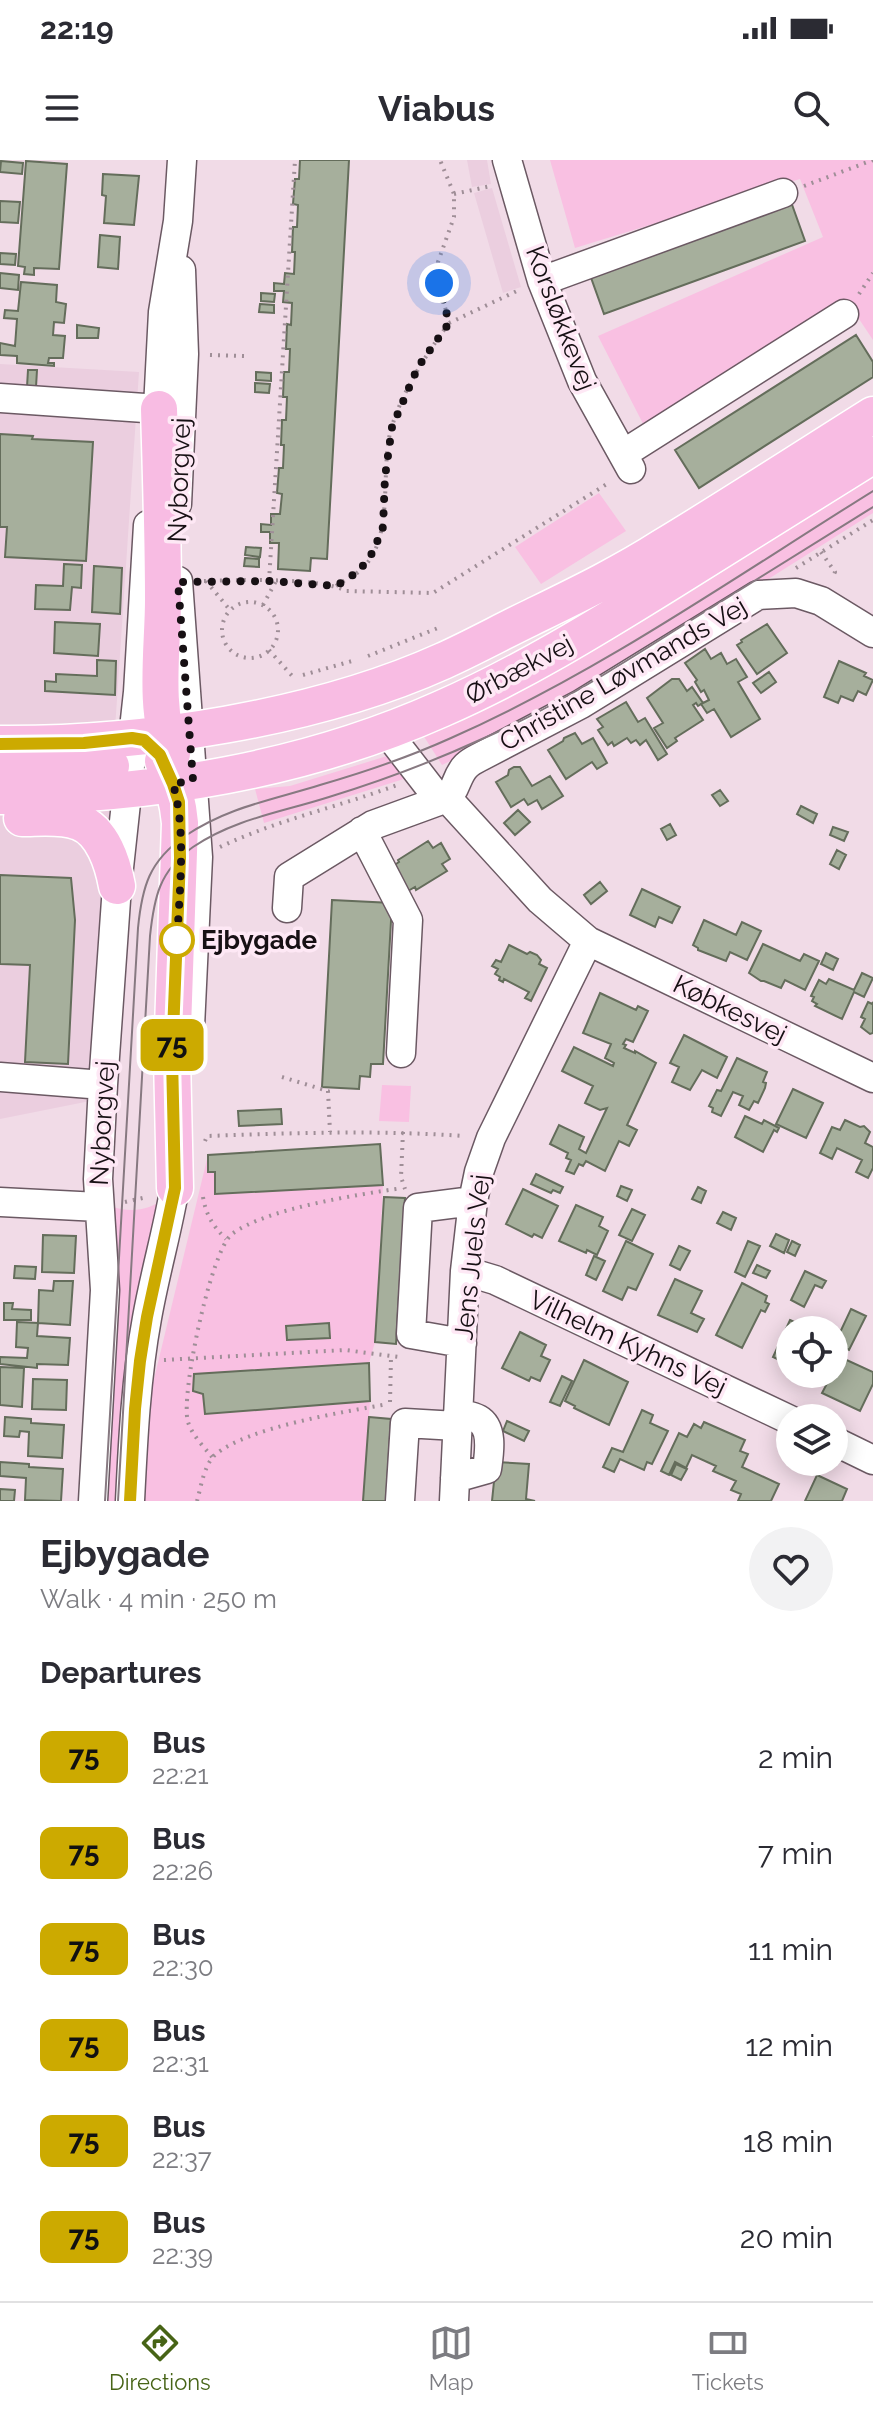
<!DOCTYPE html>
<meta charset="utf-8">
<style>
:root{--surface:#fff;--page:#f2f2f3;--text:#2b2b33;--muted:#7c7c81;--line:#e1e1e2;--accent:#476416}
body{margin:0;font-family:Raleway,sans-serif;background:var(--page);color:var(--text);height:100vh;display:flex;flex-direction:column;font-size:30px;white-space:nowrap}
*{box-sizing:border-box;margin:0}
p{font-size:26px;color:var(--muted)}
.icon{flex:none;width:44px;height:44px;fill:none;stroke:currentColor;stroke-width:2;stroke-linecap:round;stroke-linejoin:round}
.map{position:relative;height:1341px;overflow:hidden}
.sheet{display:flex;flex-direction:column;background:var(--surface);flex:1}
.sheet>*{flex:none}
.badge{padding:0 16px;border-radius:12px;font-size:28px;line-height:52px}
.fabs{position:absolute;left:776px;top:1156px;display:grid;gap:16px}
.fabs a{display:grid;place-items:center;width:72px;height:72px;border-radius:50%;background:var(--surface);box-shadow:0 4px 20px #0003;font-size:40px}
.you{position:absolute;width:40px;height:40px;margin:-20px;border:6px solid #fff;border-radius:50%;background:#1a73e8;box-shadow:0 0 0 12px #1a73e833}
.map>.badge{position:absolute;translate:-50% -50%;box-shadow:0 0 0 4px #fff}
h2{padding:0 40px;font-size:30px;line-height:72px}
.round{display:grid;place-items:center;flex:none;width:84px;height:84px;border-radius:42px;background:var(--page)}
.overview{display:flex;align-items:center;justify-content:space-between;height:136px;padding:0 40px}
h1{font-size:38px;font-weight:700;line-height:60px}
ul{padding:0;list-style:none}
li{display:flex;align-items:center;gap:24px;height:96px;padding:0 40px}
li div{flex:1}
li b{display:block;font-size:30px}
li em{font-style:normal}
li .badge{min-width:88px;font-weight:700;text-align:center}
.status{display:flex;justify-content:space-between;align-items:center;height:56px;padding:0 40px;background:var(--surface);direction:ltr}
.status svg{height:22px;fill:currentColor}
header{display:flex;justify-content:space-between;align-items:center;height:104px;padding:0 40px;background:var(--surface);font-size:36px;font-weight:700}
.dock{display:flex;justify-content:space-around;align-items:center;height:112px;border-top:2px solid var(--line);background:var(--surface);font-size:22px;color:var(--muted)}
.dock a{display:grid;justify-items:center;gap:4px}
.dock .on{color:var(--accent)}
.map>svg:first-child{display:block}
</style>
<div class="status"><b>22:19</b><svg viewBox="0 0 49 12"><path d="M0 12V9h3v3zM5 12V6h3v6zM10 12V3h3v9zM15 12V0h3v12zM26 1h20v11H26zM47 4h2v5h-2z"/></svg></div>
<header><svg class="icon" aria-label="menu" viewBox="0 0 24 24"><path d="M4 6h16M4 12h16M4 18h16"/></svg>Viabus<svg class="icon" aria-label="search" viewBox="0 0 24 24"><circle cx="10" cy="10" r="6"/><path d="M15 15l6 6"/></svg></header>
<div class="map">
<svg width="873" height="1341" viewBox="0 0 873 1341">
<rect width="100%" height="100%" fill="#f1dbe7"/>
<path fill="#ebcedf" d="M467,0H487L491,24L472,27Z
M492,28L521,127L503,133L474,33Z
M0,204L139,212L90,941L0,959Z"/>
<path fill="#f9c0e2" d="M550,0H873V180L857,156L655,287L598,176L823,77L800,19L575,88Z
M873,314V353L705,459L531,562L442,605L423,575C456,560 491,546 523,529C645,466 758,388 873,314Z
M599,333L626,371L541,424L515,387Z
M387,596L407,618L264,663L255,629L290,626Z
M382,925L411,926L409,962L379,961Z
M208,995V1012H215L216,1034L383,1025L375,1182L369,1203L195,1214L193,1231L203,1234L205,1254L370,1241L363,1341H143L148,1244Z
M165,1038L123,1341H99L113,1047C132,1053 150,1050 165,1038Z"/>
<path fill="#a6af9c" stroke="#646d5b" stroke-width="2" d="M300,0H349L327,399L311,398L310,411L278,409L279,383H270V372H261V364L271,365V354H280L282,334L277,333L279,308H283L284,285H281L282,260H286L287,237H283L284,212H289L290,189H286L287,164L291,165L292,143L283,142L284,131H274V123L284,124L285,113L294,114L295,92H292L293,67H297L298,45L293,44L295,19H299Z
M1,1L23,3L22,14L0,12Z
M26,1L67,4L59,109L34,108V115L24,114L25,107L18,106Z
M103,14L139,16L134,65L104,63L106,36L102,35Z
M790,39L805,81L604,154L589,112Z
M0,41L20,42L18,63L0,62Z
M100,75L120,77L118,109L98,107Z
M0,93L16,94L15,105L0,104Z
M0,113L19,115L18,130L0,128Z
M21,122L57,125L56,142L66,144L64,163L54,162L53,175L65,176L63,198H49L48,203H54V206L17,203V196L0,195V183L15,186L17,159L4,158L5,150L18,151Z
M261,133L275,134L274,142L261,141Z
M260,144L274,145V153L259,152Z
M77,165L99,168L98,178H77Z
M856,175L873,202V217L699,328L675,290Z
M28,210H37L36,227H27Z
M256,212L271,213V221L256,220Z
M255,223L270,224L269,233L255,232Z
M0,274L33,276L32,279L93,282L86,401L5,397L7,367H0Z
M246,387L261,388L260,397L245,395Z
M245,398L259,399V407L244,406Z
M64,404L82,405L81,428L72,427L70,450L35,449L36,425L63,426Z
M94,406L122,408L120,454L92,452Z
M55,462L100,464L98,496L54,493Z
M767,464L787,493L757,514L737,485L742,482L741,480Z
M705,489L711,499L721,493L727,504L736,499L747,517L738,522L760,559L731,577L714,549L707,553L701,544L709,540L704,530L701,532L695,522L697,520L685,503Z
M97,500L116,501L115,535L45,531V521L56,522V514L97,516Z
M839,501L866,513L864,516L873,520L866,535L858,531L853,541L841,536L838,543L824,537Z
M769,512L776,522L761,533L753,523Z
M672,519H679L687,531L692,527L703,543L698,546L696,543L693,545L703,560L675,578L677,581L667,588L654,568L663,563L647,538Z
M626,542L638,562L645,558L667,594L658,600L646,580L640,585L636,580L631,583L627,578L614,586L612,582L608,585L598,570L603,567L597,559Z
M575,573L582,584L593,578L607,603L597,609L592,602L566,619L548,590L563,581L564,578Z
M514,607H520L532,626L550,616L563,636L542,649L537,640L528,645L524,639L511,647L496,622L508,615L509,610Z
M720,630L728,641L720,646L712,635Z
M801,646L817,654L813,663L797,654Z
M518,650L530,662L515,675L504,663Z
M670,664L676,675L667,680L661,669Z
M833,667L848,672L844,681L830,675Z
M428,681L433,688L441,683L450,699L442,704L447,711L416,730L415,727L408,731L393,706L399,702L398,700Z
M837,690L846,695L839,709L830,704Z
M0,715L71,718L75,760L68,904L25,902L30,805L0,804Z
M600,722L607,731L591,744L584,735Z
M642,729L680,747L672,763L659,757L655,767L630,755Z
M332,740L392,743L383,904H371L370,917L360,916L359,929L322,927Z
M704,760L736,775L742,762L761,771L747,800L730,792L726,801L698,790V788L693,785Z
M763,784L800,801L804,794L819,801L805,830L785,820L781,828L764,821H761L749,813Z
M509,785L527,794L530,792L537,795L541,800L539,804L547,808L531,841L525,838L529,832L504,819L503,822L499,820L500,817L495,814L498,809L492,806L496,800L501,802Z
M826,793L838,799L833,810L821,804Z
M862,813L873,818L864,837L854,832L842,859L815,846L817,844L812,841L814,837L811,836L819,820L826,824L829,819L854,830Z
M600,833L636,850L638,846L648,851L633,882L626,879L623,884L626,885L624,888L635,893V891L656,903L627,965L637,970L629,986L619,981L605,1011L586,1001L583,1006L579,1004L574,1014L566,1011L571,1000L566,998L568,993L550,984L559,965L584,977L579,989L586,993L607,948L600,950L585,943L593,926L562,911L574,887L613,906L614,903L605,898L611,884L583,873Z
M868,842L872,844L873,842V873L870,874L861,867L865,859L861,857Z
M684,875L727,897L717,918L702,910L690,930L672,922L679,907L670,903Z
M737,898L767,912L763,922L766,923L765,928L758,943L754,941L749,950L739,945L743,936L733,932L721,956L712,952L713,948L709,946L717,930L721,931Z
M793,929L823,943L806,978L776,964Z
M281,949L282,964L239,966L238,951Z
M745,956L762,964L764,960L779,968L777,972L774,970L763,992L735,977Z
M845,960L860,967L864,966L870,972L865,983L873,987V1008L868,1018L856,1012L862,1000L837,988L832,999L820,993L832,967L840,970Z
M380,984L383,1025L215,1034V1012H208V995Z
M536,1014L563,1027L560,1033L553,1030L551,1033L531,1024Z
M621,1026L632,1030L627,1041L617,1036Z
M698,1027L706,1031L701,1043L692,1039Z
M523,1029L558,1046L542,1078L534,1074L532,1077L506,1064Z
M384,1037L405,1038L396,1184L375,1182Z
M576,1045L603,1057L599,1066L608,1071L597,1095L587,1090L586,1093L559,1081Z
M632,1049L645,1055L632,1081L619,1075Z
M723,1052L736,1058L731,1070L717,1063Z
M776,1074L789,1080L784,1093L770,1086Z
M43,1075L76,1076L74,1113L42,1112Z
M626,1081L653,1094L636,1130L628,1127L622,1140L603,1131Z
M748,1081L760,1086L745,1117L735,1112Z
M792,1081L800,1085L795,1096L787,1092Z
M679,1086L690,1091L680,1110L670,1105Z
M594,1096L605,1101L596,1120L586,1115Z
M757,1105L770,1111L766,1118L753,1113Z
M15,1106L36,1107L35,1119L14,1118Z
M805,1111L826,1121L822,1128L815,1125L804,1147L791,1140Z
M675,1119L702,1131L691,1153L704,1159L697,1172L658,1155Z
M54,1121H73L70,1165L38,1163L39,1130L53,1131Z
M742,1123L767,1136L765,1142L769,1144L765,1152L761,1150L742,1188L716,1175Z
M4,1143H13L12,1149L31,1150V1160H4Z
M851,1149L866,1156L849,1190L835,1183Z
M790,1160L811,1170H790V1205L773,1197Z
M17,1162L38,1163L37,1176L70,1178L68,1205L37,1204V1208L0,1204V1197L27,1198L28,1188L16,1187Z
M329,1163L330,1178L287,1180L286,1166Z
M520,1172L546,1185L541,1196L550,1200L540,1221L531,1217L529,1221L502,1208Z
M840,1197L873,1212V1224L860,1251L822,1233L832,1214H834Z
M584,1200L628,1222L609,1265L574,1248L575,1246L565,1241Z
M369,1203L370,1241L205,1254L203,1234L193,1231L194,1214Z
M0,1207L24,1208L22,1247L0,1245Z
M562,1216L572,1221L560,1246L550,1242Z
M33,1219L67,1220L66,1250L32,1249Z
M642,1250L653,1255L650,1263L668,1271L652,1304L647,1302L644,1310L620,1299L614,1312L603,1307L612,1288L623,1292Z
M5,1257L31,1259V1263L64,1265L62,1298L28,1296L29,1272L20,1271L19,1277L4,1276Z
M369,1257L391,1259L386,1341H363Z
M507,1261L529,1271L524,1281L503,1271Z
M704,1262L745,1280L740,1291L748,1294L742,1307L779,1324L771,1341H738L741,1334L731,1330L736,1321L713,1311L716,1306L692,1295L686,1308L675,1302L669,1315L661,1311L679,1273L687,1277L694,1264L701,1268Z
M0,1302L29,1304V1307L63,1309L61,1341L25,1340L26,1318L0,1316Z
M496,1302L529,1304L526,1339L535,1341H492Z
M676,1304L687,1309L681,1320L671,1315Z
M817,1315L847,1329L842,1341H805Z
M0,1329L15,1330L14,1341H0Z"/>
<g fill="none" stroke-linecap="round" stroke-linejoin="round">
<defs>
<path id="minor" d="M507,0L542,121L582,221L631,309
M542,121L783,33
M0,238L159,249
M157,267L163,152L178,61L182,0
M623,294L844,154
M177,344L184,194L181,110
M178,421L198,697L190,867
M386,571L434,633L447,638L540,740L588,781L873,918
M362,671L408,760L401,893
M287,748L289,717L373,665L447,638C457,629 456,616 466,606C469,603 474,600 478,598L581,544L758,435L796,433L821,441L873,473
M0,917L103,925
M0,1042L99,1047
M465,1111L495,1120L790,1260
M462,1183L411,1174L418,1048L473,1041
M834,1281L873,1300
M455,1318L487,1309C489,1294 494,1268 478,1259C472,1256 464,1255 458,1253
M93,1341L105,1130L98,1019L103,925L117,726L138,532L148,365
M130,1341C133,1280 136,1218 147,1158C156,1107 171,1059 178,1008
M400,1341L405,1263L457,1266
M454,1341L465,1111L473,1041L479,1012L491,978L588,781"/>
<path id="major" d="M159,249C161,313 163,376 163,440C163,487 153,550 172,594
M0,584C141,585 314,559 443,501C472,488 501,472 530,458C575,436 621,414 663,387C734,344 803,299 873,255
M163,601C173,622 178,640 180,663L172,898L175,1028
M0,612L111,606
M0,636C150,636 304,610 441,549C521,514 594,469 668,423C736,380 805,338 873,295
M22,658C39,658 62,655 79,662C103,671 113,704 117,726"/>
</defs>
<use href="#minor" stroke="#6b5963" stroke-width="31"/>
<use href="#major" stroke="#fff" stroke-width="39"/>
<path stroke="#9f8e97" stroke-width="4" stroke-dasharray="2 6" stroke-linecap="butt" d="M804,26L873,0
M454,34L491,26
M859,134L873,113
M449,163L519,130
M210,195L244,196
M821,392L835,412L832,418
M796,408L873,360
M204,421C235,420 321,417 346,431L433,433L610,322
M206,421L230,450
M269,421L295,0
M336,426C343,421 350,418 357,413C398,382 378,310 392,266C404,228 426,195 449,163L439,123L438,102L454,57V34L440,0
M222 470a28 28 0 1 1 56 0a28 28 0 1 1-56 0Z
M263,445L276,421
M269,490L294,518
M368,496L438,468
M303,515L352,501
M220,687C277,660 338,647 397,625
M282,917L328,931L330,972
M403,972L401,1017L405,1029
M205,981L207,976C293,973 378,970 464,976
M203,1037C206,1055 213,1066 226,1079
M125,1042L147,1037
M164,1200L345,1190L399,1197
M390,1242L391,1197
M212,1297C204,1287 192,1275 188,1262C180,1236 211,1090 232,1074C267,1048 357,1035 402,1028
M197,1341C201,1327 204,1305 215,1295C247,1267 344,1252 388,1244"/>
<use href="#minor" stroke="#fff" stroke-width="28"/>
<use href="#major" stroke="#f8bce3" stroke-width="36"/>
<path stroke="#877981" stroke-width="2" d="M105,1341L138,768C142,727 149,701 185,676C228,647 272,640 320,625C365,612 409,597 451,578C600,512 735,417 873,331
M118,1341L150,776C154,738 159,711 193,687C234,659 282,652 329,637C381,621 432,602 482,579C551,549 614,509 677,469C743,428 808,387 873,347"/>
</g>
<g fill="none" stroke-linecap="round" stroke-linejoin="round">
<defs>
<path id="line" d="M0,584L84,583L132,578L144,580L160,595L173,624L179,642L180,698L172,898L175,1028L147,1157L140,1201L135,1249L130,1341"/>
</defs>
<use href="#line" stroke="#fff" stroke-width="18"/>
<use href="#line" stroke="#ca0" stroke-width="12"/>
<path stroke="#171014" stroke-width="8" stroke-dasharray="0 14.4" d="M177,780V784C179,733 187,672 173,624L193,620L178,422L269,421L336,426L359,411L373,392L383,367L385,317L392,267L418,207L449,163L439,123"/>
</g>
<circle fill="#fff" stroke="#ca0" stroke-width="4" cx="177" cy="780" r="16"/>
<g text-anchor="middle" stroke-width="7" stroke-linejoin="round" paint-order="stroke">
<g font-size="26" fill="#171014" stroke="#fee8f5">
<text transform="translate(561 158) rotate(69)" y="9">Korsløkkevej</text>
<text transform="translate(179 320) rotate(-88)" y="9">Nyborgvej</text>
<text transform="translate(519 509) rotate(-28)" y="9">Ørbækvej</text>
<text transform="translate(623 514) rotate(-30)" y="9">Christine Løvmands Vej</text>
<text transform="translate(730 849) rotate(26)" y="9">Købkesvej</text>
<text transform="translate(102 963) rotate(-87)" y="9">Nyborgvej</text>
<text transform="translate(472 1097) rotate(-84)" y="9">Jens Juels Vej</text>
<text transform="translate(628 1183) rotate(25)" y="9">Vilhelm Kyhns Vej</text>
</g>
<g font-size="26" font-weight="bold" fill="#171014" stroke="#fee8f5" text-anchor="start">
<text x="201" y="789">Ejbygade</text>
</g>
</g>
</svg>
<div class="fabs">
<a><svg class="icon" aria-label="locate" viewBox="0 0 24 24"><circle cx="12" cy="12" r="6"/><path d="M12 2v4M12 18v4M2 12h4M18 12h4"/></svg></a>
<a><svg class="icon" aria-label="layers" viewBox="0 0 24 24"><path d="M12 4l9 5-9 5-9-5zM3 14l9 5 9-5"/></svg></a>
</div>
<div class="you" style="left:439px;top:123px"></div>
<b class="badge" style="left:172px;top:885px;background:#ca0;color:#111">75</b>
</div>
<section class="sheet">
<div class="overview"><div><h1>Ejbygade</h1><p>Walk · 4 min · 250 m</p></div><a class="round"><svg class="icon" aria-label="heart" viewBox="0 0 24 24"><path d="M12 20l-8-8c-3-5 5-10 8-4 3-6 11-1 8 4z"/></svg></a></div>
<h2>Departures</h2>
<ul>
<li><span class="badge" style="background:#ca0;color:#111">75</span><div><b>Bus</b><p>22:21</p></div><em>2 min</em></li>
<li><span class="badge" style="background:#ca0;color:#111">75</span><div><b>Bus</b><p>22:26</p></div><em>7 min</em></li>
<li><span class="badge" style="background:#ca0;color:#111">75</span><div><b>Bus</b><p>22:30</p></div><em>11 min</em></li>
<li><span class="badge" style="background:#ca0;color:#111">75</span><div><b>Bus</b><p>22:31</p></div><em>12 min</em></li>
<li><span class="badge" style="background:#ca0;color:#111">75</span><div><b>Bus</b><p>22:37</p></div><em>18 min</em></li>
<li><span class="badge" style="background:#ca0;color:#111">75</span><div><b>Bus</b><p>22:39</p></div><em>20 min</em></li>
</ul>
</section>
<nav class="dock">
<a class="on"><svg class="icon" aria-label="directions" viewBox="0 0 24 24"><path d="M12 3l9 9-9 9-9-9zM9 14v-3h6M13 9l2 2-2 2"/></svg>Directions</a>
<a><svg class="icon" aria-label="map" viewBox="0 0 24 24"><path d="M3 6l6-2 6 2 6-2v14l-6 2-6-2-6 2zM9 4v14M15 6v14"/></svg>Map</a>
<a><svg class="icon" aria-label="tickets" viewBox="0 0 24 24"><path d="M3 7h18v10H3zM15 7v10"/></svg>Tickets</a>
</nav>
